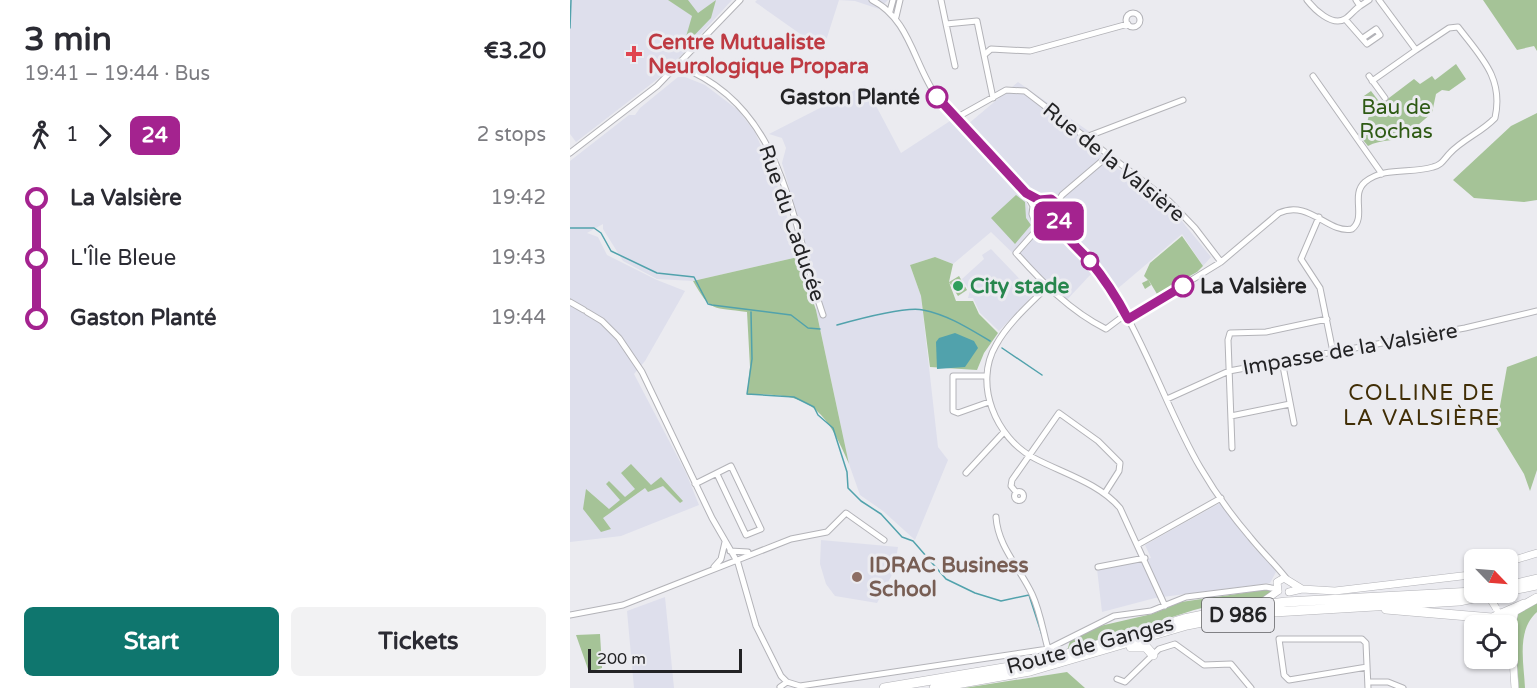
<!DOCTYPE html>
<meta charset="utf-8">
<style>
:root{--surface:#fff;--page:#f2f2f3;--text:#2b2b33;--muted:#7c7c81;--accent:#0f766e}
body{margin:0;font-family:"Varela Round",sans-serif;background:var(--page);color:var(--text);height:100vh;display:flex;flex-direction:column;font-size:22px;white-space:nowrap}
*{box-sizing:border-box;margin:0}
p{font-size:20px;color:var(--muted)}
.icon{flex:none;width:33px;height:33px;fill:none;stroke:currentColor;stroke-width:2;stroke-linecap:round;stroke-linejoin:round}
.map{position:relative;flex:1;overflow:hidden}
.side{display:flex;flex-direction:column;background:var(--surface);width:570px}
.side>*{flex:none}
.badge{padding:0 12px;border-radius:9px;font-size:21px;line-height:39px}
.needle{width:39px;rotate:115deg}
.tools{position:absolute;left:894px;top:549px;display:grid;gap:12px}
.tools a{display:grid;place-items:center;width:54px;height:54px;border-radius:9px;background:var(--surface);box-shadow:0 2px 4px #0004;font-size:30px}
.scale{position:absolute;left:18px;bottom:15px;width:154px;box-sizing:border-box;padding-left:6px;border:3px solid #232325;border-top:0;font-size:16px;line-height:21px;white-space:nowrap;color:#232325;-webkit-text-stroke:4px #ebebf0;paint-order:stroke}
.map>.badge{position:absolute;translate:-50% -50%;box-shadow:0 0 0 3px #fff}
.legs{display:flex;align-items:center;gap:9px;height:66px;padding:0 24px;font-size:20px}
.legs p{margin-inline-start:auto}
.head{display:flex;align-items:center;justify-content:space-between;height:102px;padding:0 24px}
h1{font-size:33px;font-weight:800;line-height:45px}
.cta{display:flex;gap:12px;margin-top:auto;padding:12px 24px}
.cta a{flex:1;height:69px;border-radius:9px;background:var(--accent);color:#fff;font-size:24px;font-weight:800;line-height:69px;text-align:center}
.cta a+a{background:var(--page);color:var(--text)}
ul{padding:0 24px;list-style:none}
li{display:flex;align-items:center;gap:21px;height:60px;font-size:22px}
li i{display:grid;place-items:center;width:9px;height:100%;margin:0 8px;background:currentColor}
li i::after{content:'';width:15px;height:15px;margin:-8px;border:4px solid;border-radius:50%;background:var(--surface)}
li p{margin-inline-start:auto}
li:first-child i{background:linear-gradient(#0000 50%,currentColor 0)}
li:last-child i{background:linear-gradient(currentColor 50%,#0000 0)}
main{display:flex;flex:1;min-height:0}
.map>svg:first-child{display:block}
</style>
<main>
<section class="side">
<div class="head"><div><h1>3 min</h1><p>19:41 – 19:44 · Bus</p></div><b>€3.20</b></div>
<div class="legs"><svg class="icon" aria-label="walk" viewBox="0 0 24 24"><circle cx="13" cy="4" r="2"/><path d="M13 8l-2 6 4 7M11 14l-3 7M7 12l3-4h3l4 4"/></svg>1<svg class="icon" aria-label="forward" viewBox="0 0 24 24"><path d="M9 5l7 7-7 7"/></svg><b class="badge" style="background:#a4238f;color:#fff">24</b><p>2 stops</p></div>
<ul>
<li><i style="color:#a4238f"></i><b>La Valsière</b><p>19:42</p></li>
<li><i style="color:#a4238f"></i><span>L'Île Bleue</span><p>19:43</p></li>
<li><i style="color:#a4238f"></i><b>Gaston Planté</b><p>19:44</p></li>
</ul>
<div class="cta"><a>Start</a><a>Tickets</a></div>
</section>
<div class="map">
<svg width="967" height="688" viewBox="0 0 967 688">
<rect width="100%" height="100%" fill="#ebebf0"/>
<path fill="#dedfec" d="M0,0H162L94,74L6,142L0,134Z
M187,0H318L309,9L285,1L269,0L253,50L185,2Z
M108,77H115L135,85L168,110L185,132L206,181L221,230L218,231L219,236H222L228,257L123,281L87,279L53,261L33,229V224L17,233L28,237L37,255L87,280L115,291L75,361L64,374L116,473L129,505L51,536L0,542V161L59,115H65L70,108Z
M448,82L527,137L521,147L607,215L641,257L633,266L612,234L546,290L492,225L496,215L491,202L484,196L464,193L398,124Z
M295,85L331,153L380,121L456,201L464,225L470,230L485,233L522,273L494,303L421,232L383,264L365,257L340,265L351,296L368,447L378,460L345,540L313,511L290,495L279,464L246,310L249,293L212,163L216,148L212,138L199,134Z
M421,249L464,294L429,331L410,313L403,298H398L400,291L392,279L414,259L412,255Z
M650,503L685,549L701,563L706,572L700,583L585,598L532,612L527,569L581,558L575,545Z
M251,540L328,547L324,571L307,603L265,596L256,584L250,564Z
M95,597L104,688H64L57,611Z"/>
<path fill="#a5c397" d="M98,0H118L128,13L146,0L141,18L113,47L122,16Z
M913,0H967V51L964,46L947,50Z
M886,64L896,79L879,91L872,90L866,94L862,113L848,125L845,135C830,141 810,139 798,146L788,134L796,126L800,112L791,98L801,91L811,104L844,79L850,84L862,76L865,80Z
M967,113V200L954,202L904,198L883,180L941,126Z
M446,195L455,202L456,218L461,225L445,244L421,218Z
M612,236L633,266L627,272L587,294L578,279L581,285L575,289L572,283L578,280L574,276L580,263Z
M228,257L246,310L279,464C256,409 239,391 177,395L180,367L177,312C143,307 141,313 123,281Z
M365,257L383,264L379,282L389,276L397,290L388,296L379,282L386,301H403L409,314L428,333L414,353L407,370L360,367L351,296L340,265Z
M967,356V470L960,491L954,474L926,428L937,367Z
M61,464L81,485L91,477L113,501L110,503L93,486L78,492L75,488L33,518L41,529L31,532L13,509L16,489L39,509L50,500L36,484L39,481L55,497L65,489L51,473Z
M701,589L702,593L690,600L659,601L624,610L497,651L500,641L530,626L582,614L611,602Z
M967,601V612C946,630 954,664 955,688H949L944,632V620L949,609Z
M30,634L32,668L19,672L6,635Z
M497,672L515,688H394Z"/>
<path fill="#51a2ac" d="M385,333L404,341L408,348L395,367L367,369L366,342L369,338Z"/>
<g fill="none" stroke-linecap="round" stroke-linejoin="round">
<path stroke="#51a2ac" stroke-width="1.5" d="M0,28L1,0
M0,228H24L31,233L41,251L87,273L124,277L138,304L142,305L221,315L238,328L250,329
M181,312L182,359L177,394L224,397L244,407L248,415L263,428L277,472L278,488L291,501L311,514L332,537L343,541L376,579L405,593L431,601L459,595L472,635
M267,325C285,320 336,306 353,310C378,315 398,328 420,341
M432,348L472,375"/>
<defs>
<path id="minor" d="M302,0C340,19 344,65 367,97L456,193L463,206L462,214L465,222L478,226L488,219
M371,0L376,24
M737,0C744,9 762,27 775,19C780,16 785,9 790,6
M786,0L790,6L799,0
M320,11L323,0
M556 20a7 7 0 1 1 14 0a7 7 0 1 1-14 0Z
M326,17L330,0
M775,19L797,44L810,35L806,29L793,38
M108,66C215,105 220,221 253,315
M385,66L376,24L407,21L414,55
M743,76L812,174
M799,76L815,98
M802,81L846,50
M423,98L414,55L421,49L460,51L558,24
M386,118L436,90L455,91L599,201L625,228L651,262L558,319
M516,137L613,100
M0,153L87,86L170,0
M487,203L492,195L539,155
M463,206L473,198L484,201L489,207L488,219L493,231
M749,217L731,259L750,288L763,352
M471,225L446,253C472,282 500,311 536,329L556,314
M481,225C554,268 588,397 630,467C644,491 662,516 680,537C692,552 705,564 716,578
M651,262L709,213C739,199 758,234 782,229C797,217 780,195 795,182C815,166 841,174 863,167C872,165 874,159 880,153C893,139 912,132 925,118C934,78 911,57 888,27L879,28L846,50L809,0
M477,287C460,304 438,323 426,345C403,384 426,438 464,458C492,473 529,483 550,508L595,606
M0,302L14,310
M17,312L32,321L49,338L72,372L142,518L168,563L186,626L211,676L217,682L230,686L478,649L544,616L581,611L616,597L696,587L707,589
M712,361L724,423
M417,376H383V411L388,413L419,402
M597,399L659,371L895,328L967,311
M661,416L720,404
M662,448L658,340L660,333L696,332L757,319
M396,473L434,432
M125,484L161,466L191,529L176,535L147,474
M444.5 496a4.5 4.5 0 1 1 9 0a4.5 4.5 0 1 1-9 0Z
M446,492L441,486L442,480L489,413L528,441L550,463L549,471L535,493
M426,517C428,547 450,568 462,594C470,611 473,631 478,649
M569,544L651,498
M160,551L178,552
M144,567L151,559L155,542
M528,567L575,558
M0,615L53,605L221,539L257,532L276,513L314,540
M797,667L719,680L714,675L709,639H792L796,643L798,688
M547,679L555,682L589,649L605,644L634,665L661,664L681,688
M798,682H818L833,688
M210,687L217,682"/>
<path id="tertiary" d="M938,562L967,553
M708,591L707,582L714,578L732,589
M719,592L732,589L765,591L900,575L904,577
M688,605L708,591
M928,612L936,626
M943,659L945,688"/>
<path id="primary" d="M938,586L967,579
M670,608L716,602L904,592
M816,609L922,618L954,604
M561,647H576L583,655
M943,663L941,625L944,611L967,598
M314,688L470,662L614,619L648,612
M364,688L460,671L617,625L672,614L889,601L967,585"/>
</defs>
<use href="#minor" stroke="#b3b3b8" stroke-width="7"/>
<use href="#tertiary" stroke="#b3b3b8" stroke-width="8"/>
<use href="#primary" stroke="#b3b3b8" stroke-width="10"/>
<use href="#minor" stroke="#fff" stroke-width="5"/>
<use href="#tertiary" stroke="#fff" stroke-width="7"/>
<use href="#primary" stroke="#fff" stroke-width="9"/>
<defs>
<path id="tertiary-bridge" d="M916,592L926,608"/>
</defs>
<use href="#tertiary-bridge" stroke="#b3b3b8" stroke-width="8" stroke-linecap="butt"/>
<use href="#tertiary-bridge" stroke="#fff" stroke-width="7"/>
</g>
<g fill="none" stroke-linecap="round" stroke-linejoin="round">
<defs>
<path id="line-1" d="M367,97L456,193L469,200L481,199C494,208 486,220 493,232C500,242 511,251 519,260C534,278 547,298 558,319L613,286"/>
</defs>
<use href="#line-1" stroke="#fff" stroke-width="14"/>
<use href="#line-1" stroke="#a4238f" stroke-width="9"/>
</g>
<path fill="#e0444e" stroke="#ebebf0" stroke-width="2" d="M61 45h6v6h6v6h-6v6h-6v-6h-6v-6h6z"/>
<g fill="#fff" stroke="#a4238f" stroke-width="3">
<circle cx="367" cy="97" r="10"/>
<circle cx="520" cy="261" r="8"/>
<circle cx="613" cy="286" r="10"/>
</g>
<circle fill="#2e9e5b" stroke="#ebebf0" stroke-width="2" cx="388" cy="286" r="6"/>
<circle fill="#8d6e63" stroke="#ebebf0" stroke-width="2" cx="287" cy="577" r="6"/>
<g text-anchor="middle" stroke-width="6" stroke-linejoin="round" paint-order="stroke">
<rect fill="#ebebf0" stroke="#5f5f62" stroke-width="1.5" x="632" y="598" width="72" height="34" rx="4.5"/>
<g font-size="20" font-weight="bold" fill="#232325">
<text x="668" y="622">D 986</text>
</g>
<g font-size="21" font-weight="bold" fill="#be3a42" stroke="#ebebf0" text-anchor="start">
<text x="78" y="49">Centre Mutualiste<tspan x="78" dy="24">Neurologique Propara</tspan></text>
</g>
<g font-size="21" font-weight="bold" fill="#232325" stroke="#ebebf0" text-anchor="end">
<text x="350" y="104">Gaston Planté</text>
<text x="630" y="293" text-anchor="start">La Valsière</text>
</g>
<g font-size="21" fill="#2e5a14" stroke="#ebebf0">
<text x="826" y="114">Bau de<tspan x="826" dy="24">Rochas</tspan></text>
</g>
<g font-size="21" fill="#232325" stroke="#ebebf0">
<text transform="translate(544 162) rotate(39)" y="7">Rue de la Valsière</text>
<text transform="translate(222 223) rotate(71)" y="7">Rue du Caducée</text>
<text transform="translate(780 349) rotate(-10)" y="7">Impasse de la Valsière</text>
<text transform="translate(520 645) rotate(-15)" y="7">Route de Ganges</text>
</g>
<g font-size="21" font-weight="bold" fill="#27864d" stroke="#ebebf0" text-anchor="start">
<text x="400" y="293">City stade</text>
</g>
<g font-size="21" font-weight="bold" fill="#785e54" stroke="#ebebf0" text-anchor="start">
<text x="299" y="572">IDRAC Business<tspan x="299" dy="24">School</tspan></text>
</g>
<g font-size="22" letter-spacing="1.5" fill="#412e06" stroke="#ebebf0">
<text x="852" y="400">COLLINE DE<tspan x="852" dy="25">LA VALSIÈRE</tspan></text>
</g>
</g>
</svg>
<div class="tools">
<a><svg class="needle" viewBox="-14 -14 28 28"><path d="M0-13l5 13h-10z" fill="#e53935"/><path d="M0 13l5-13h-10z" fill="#7c7c81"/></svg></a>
<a><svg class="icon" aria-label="locate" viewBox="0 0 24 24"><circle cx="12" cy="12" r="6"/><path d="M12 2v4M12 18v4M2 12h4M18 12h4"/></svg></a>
</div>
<div class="scale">200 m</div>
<b class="badge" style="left:489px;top:221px;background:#a4238f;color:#fff">24</b>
</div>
</main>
